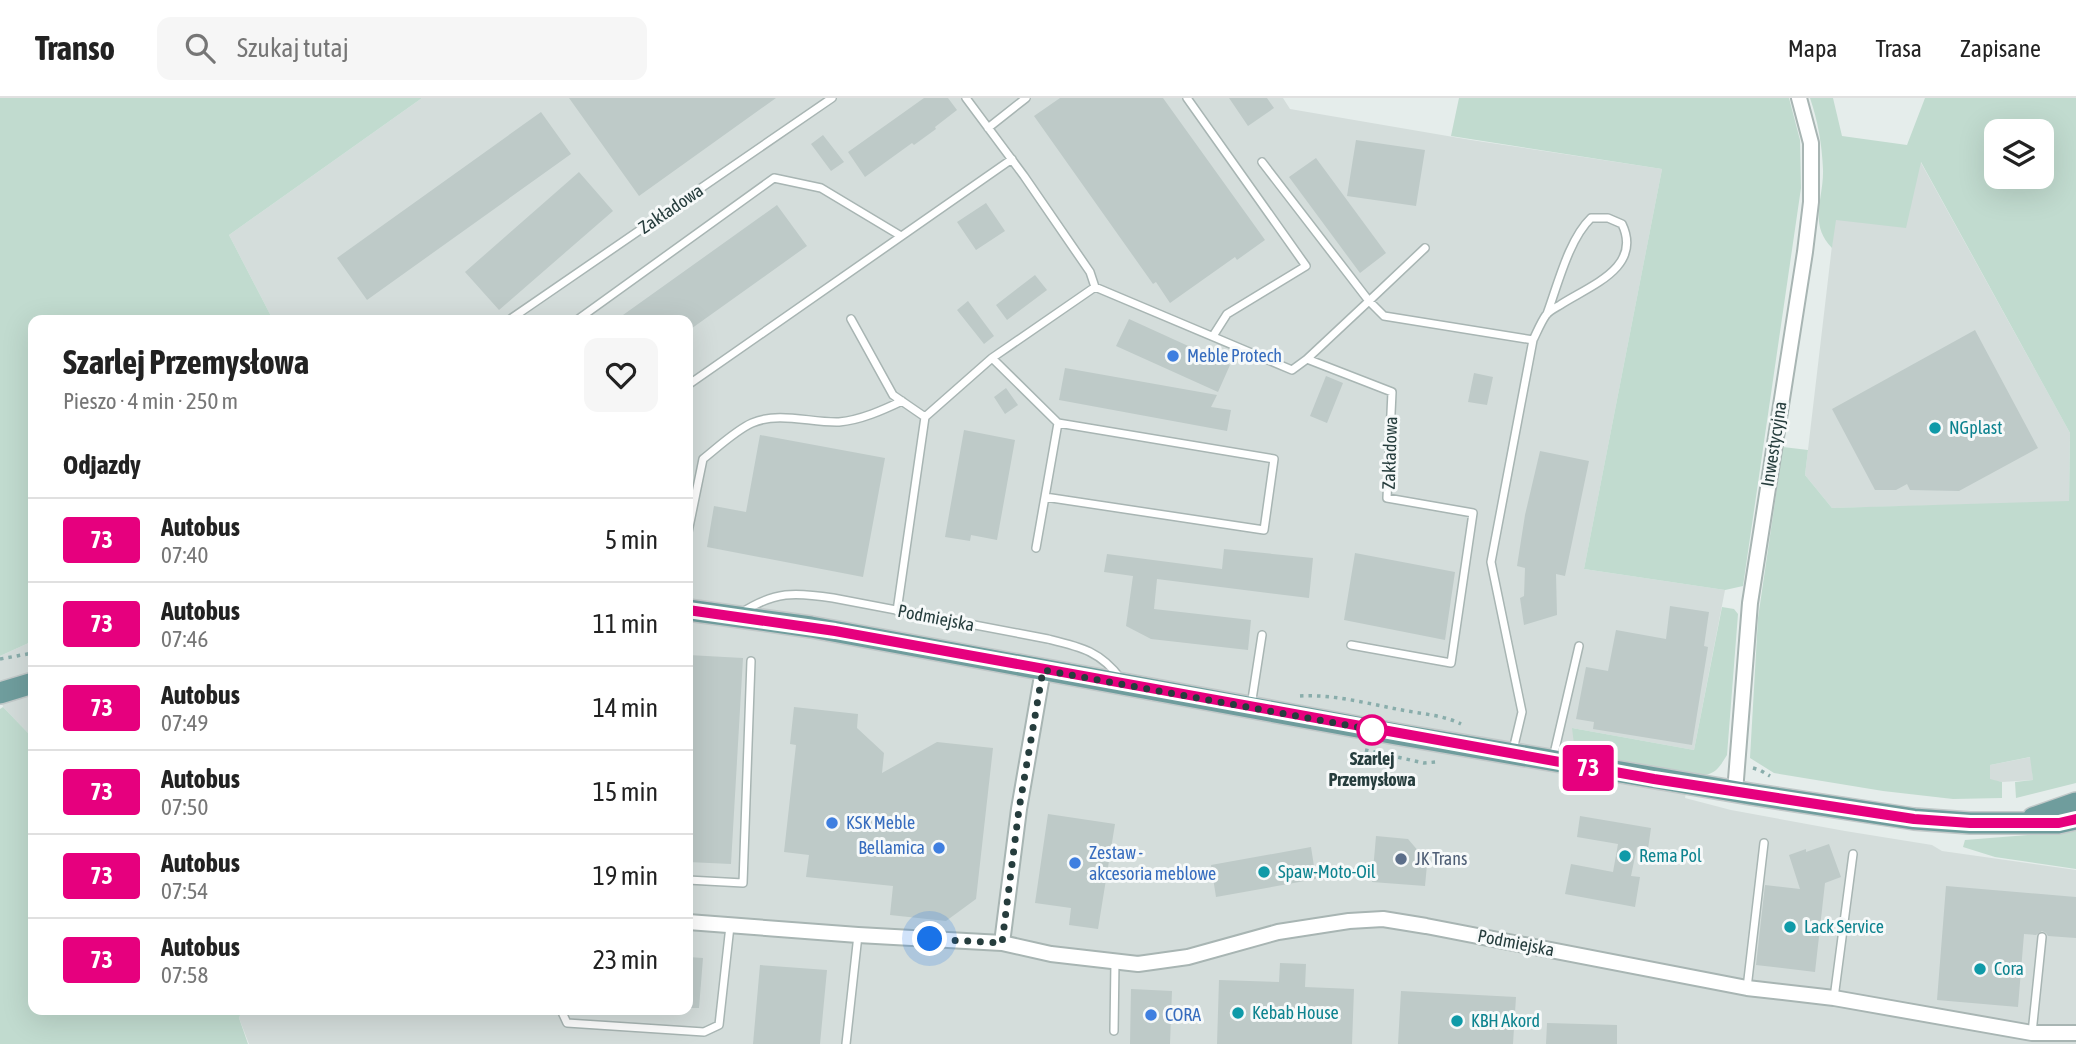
<!DOCTYPE html>
<html lang="pl">
<meta charset="utf-8">
<style>
:root{--surface:#fff;--page:#f6f6f6;--text:#222;--muted:#767676;--line:#e0e0e0}
body{margin:0;font-family:"Asap Condensed",sans-serif;background:var(--page);color:var(--text);height:100vh;display:flex;flex-direction:column;font-size:26px;white-space:nowrap}
*{box-sizing:border-box;margin:0}
p{font-size:23px;color:var(--muted)}
.icon{flex:none;width:38px;height:38px;fill:none;stroke:currentColor;stroke-width:2;stroke-linecap:round;stroke-linejoin:round}
.map{position:relative;flex:1;overflow:hidden}
.side{position:absolute;left:28px;top:217px;width:665px;height:700px;display:flex;flex-direction:column;background:var(--surface);border-radius:14px;box-shadow:0 7px 28px #0002}
.side>*{flex:none}
.badge{padding:0 14px;border-radius:5px;font-size:24px;line-height:46px}
.fabs{position:absolute;left:1984px;top:21px;display:grid;gap:14px}
.fabs a{display:grid;place-items:center;width:70px;height:70px;border-radius:14px;background:var(--surface);box-shadow:0 7px 28px #0002;font-size:35px}
.you{position:absolute;width:35px;height:35px;margin:-18px;border:5px solid #fff;border-radius:50%;background:#1a73e8;box-shadow:0 0 0 10px #1a73e833}
.map>.badge{position:absolute;translate:-50% -50%;box-shadow:0 0 0 4px #fff}
h2{padding:0 35px;font-size:26px;line-height:63px}
.round{display:grid;place-items:center;flex:none;width:74px;height:74px;border-radius:14px;background:var(--page)}
.headline{display:flex;align-items:center;justify-content:space-between;height:119px;padding:0 35px}
h1{font-size:33px;font-weight:700;line-height:52px}
ul{padding:0;list-style:none}
li{display:flex;align-items:center;gap:21px;height:84px;padding:0 35px;border-top:2px solid var(--line)}
li div{flex:1}
li b{display:block;font-size:26px}
li em{font-style:normal}
li .badge{min-width:77px;font-weight:700;text-align:center}
header{display:flex;align-items:center;gap:42px;box-sizing:border-box;height:98px;padding:0 35px;background:var(--surface);border-bottom:2px solid var(--line)}
header strong{font-size:33px}
nav{display:flex;gap:38px;margin-inline-start:auto;font-size:24px}
.search{width:490px;height:63px;background:var(--page);display:flex;align-items:center;gap:18px;box-sizing:border-box;padding:0 24px;border-radius:14px;color:var(--muted);font-size:26px}
.map>svg:first-child{display:block}
</style>
<header>
<strong>Transo</strong>
<div class="search"><svg class="icon" aria-label="search" viewBox="0 0 24 24"><circle cx="10" cy="10" r="6"/><path d="M15 15l6 6"/></svg>Szukaj tutaj</div>
<nav><a>Mapa</a><a>Trasa</a><a>Zapisane</a></nav>
</header>
<div class="map">
<svg width="2076" height="946" viewBox="0 0 2076 946">
<rect width="100%" height="100%" fill="#e5edeb"/>
<path fill="#d4dddb" d="M422,0H1283L1290,11L1471,42L1662,71L1584,471L1725,492L1694,652L1572,630L1689,678L1685,700L1731,712L1845,733L1932,747L1942,753L2076,772V946H249L239,920L242,912H688V222H273L229,137Z
M1920,63L2070,335L2069,404L1832,410L1805,377L1835,122Z
M33,543V643L29,636L3,609L0,597V558Z
M2031,659L2033,682L2002,684L1990,682V667Z"/>
<path fill="#c1dbcf" fill-rule="evenodd" d="M0,0H422L229,137L273,222H33V543L0,558Z
M1459,0H1789L1800,42L1801,90L1743,488L1725,492L1584,471L1662,71L1451,38Z
M1810,0H1833L1842,38L1907,47L1925,0H2076V685L2016,700L2015,684L2033,682L2030,659L1990,667V681L2002,684V700L1953,701L1883,693L1774,675L1750,660L1758,520L1783,349L1808,352L1805,377L1832,410L2069,403L2070,335L1921,64L1906,130L1836,122L1832,150C1808,126 1824,100 1823,71C1822,47 1818,23 1810,0ZM1997,33H2042V79H1997Z
M1722,509L1734,511L1738,516L1727,657C1722,665 1718,673 1709,676C1691,683 1608,663 1585,659L1574,646L1572,630L1694,652Z
M3,609L29,636L33,643V912H242L239,920L248,946H0V611Z
M2076,733V771L1995,759L1963,749L1965,742Z"/>
<path fill="#becac8" d="M569,0H776L639,98Z
M924,0H948L957,12L935,29L936,31L914,47L912,45L865,79L848,54Z
M1060,0H1163L1265,142L1237,162L1235,159L1170,205L1156,184L1153,186L1034,18Z
M1229,0H1267L1274,10L1248,28Z
M541,14L571,56L367,202L337,160Z
M823,37L844,64L831,73L811,46Z
M1356,42L1425,52L1416,108L1347,98Z
M1316,60L1386,155L1360,175L1289,79Z
M579,74L613,113L499,212L465,174Z
M986,105L1005,133L976,152L957,124Z
M777,107L807,148L688,233V222H616Z
M1035,177L1047,192L1007,222L996,207Z
M968,203L994,238L984,246L957,212Z
M1129,221L1230,267L1218,294L1116,248Z
M1975,232L2038,350L1959,393L1910,392L1907,386L1896,392H1875L1832,311Z
M1065,270L1217,297L1211,309L1231,312L1227,333L1059,302Z
M1474,275L1493,279L1487,307L1468,304Z
M1326,278L1343,285L1327,325L1310,318Z
M1006,290L1018,307L1005,316L994,299Z
M964,332L1015,342L997,442L971,437L970,443L945,439Z
M760,337L885,360L863,479L707,449L714,408L746,414Z
M1540,353L1589,363L1565,478L1556,476L1557,517L1524,527L1520,500L1524,498L1525,470L1517,468L1525,417Z
M1224,451L1313,460L1309,500L1157,481L1154,511L1251,522L1248,552L1151,541L1126,528L1133,478L1104,474L1107,456L1222,471Z
M1355,455L1455,474L1445,542L1344,522Z
M1670,508L1709,514L1704,548L1708,549L1692,647L1593,631L1594,624L1576,621L1586,569L1608,573L1616,532L1666,541Z
M688,557L743,560L731,766L688,764Z
M794,609L858,616L857,630L884,655L882,675L937,644L993,650L976,801L946,823L890,817L893,788L806,779L809,757L784,754L796,647L790,646Z
M1048,716L1115,726L1098,831L1069,827L1071,810L1035,805Z
M1580,718L1651,730L1648,751L1637,749L1631,778L1640,779L1635,809L1565,796L1571,766L1613,774L1618,746L1577,739Z
M1376,738L1408,741L1420,755L1428,756L1425,788L1372,784Z
M1829,746L1841,779L1825,785L1815,874L1756,867L1765,787L1800,791L1789,757L1806,751V754Z
M1311,749L1316,781L1216,799L1211,767Z
M1946,788L2076,799V840L2048,838L2046,835L2042,833L2036,837L2024,836L2018,909L1937,902Z
M688,859L703,860L699,910H688Z
M1280,865L1306,866L1305,889L1354,891L1352,946H1217L1219,882L1279,884Z
M760,867L827,872L820,946H753Z
M1131,891L1172,893L1170,946H1130Z
M1401,893L1516,899L1513,946H1398Z
M1547,925L1617,927V946H1546Z"/>
<g fill="none" stroke-linecap="round" stroke-linejoin="round">
<defs>
<path id="lane" d="M966,0L1024,78L1090,174L1095,189
M1187,0L1306,168L1227,216L1213,238
M988,30L1026,0
M1262,64L1369,203L1307,261
M1425,150L1369,203L1384,218L1533,242
M851,221L893,297L925,319
M509,222L832,0
M577,222L774,80L821,90L901,138
M992,260L1058,325L1036,450
M688,287L1012,61
M1045,399L1264,432L1274,361L1058,325
M688,434L703,361C717,350 736,332 752,325C780,313 810,325 839,324C861,322 883,312 902,303
M897,513L925,319L992,260L1095,189L1292,272L1307,261L1392,294L1387,400L1473,415L1451,565L1351,547
M741,515C775,493 795,494 833,500L1048,541C1081,549 1100,553 1121,581
M1251,608L1262,537
M1513,652L1522,614L1491,464L1533,242C1537,234 1541,224 1546,217C1549,213 1555,210 1560,207C1589,188 1643,170 1622,126L1608,120H1591C1569,141 1558,186 1547,216
M1553,660L1579,548
M688,782L743,785L751,563
M1747,890L1764,745
M1834,900L1853,756
M561,912L567,925L704,934L719,927L730,828
M1114,933L1115,864
M2032,935L2042,839
M846,946L858,837"/>
<path id="street" d="M1735,694L1750,505L1805,154L1811,104V45L1799,0
M688,824L858,837L1002,845L1051,856L1138,866L1188,859L1278,834L1349,823L1383,821L1426,828L1747,890L1834,900L2032,935H2076
M1002,845L1019,711L1043,572"/>
<path id="primary" d="M688,512L811,529L1396,636L1750,696L1914,721L1970,725H2058L2076,721
M0,595L33,585
M2033,720L2076,705"/>
</defs>
<use href="#lane" stroke="#a8b5b3" stroke-width="10"/>
<use href="#street" stroke="#a8b5b3" stroke-width="18"/>
<use href="#primary" stroke="#c2c9c9" stroke-width="24"/>
<path stroke="#89adab" stroke-width="3.5" stroke-dasharray="3.5 5" stroke-linecap="butt" d="M0,561L33,555
M1300,598C1334,596 1369,606 1402,612C1422,616 1443,617 1461,626
M1365,652L1424,665L1436,664
M1753,670L1760,672L1770,678"/>
<use href="#lane" stroke="#fff" stroke-width="7"/>
<use href="#street" stroke="#fff" stroke-width="14"/>
<use href="#primary" stroke="#6f9d9d" stroke-width="21"/>
</g>
<g fill="none" stroke-linecap="round" stroke-linejoin="round">
<defs>
<path id="line" d="M688,512L835,533L1654,681L1914,721L1970,725H2059L2076,721"/>
</defs>
<use href="#line" stroke="#fff" stroke-width="16"/>
<use href="#line" stroke="#e6007e" stroke-width="10"/>
<path stroke="#263d3d" stroke-width="7" stroke-dasharray="0 12.6" d="M930,841L1002,845L1019,711L1043,572L1374,632H1372"/>
</g>
<g fill="#3f7fe0" stroke="#f6f9f9" stroke-width="2.5">
<circle cx="1173" cy="258" r="7"/>
<circle cx="832" cy="725" r="7"/>
<circle cx="939" cy="750" r="7"/>
<circle cx="1075" cy="765" r="7"/>
<circle cx="1151" cy="917" r="7"/>
</g>
<g fill="#0f9aa8" stroke="#f6f9f9" stroke-width="2.5">
<circle cx="1935" cy="330" r="7"/>
<circle cx="1625" cy="758" r="7"/>
<circle cx="1264" cy="774" r="7"/>
<circle cx="1790" cy="829" r="7"/>
<circle cx="1980" cy="871" r="7"/>
<circle cx="1238" cy="915" r="7"/>
<circle cx="1457" cy="923" r="7"/>
</g>
<circle fill="#fff" stroke="#e6007e" stroke-width="3.5" cx="1372" cy="632" r="14"/>
<circle fill="#5c6f8a" stroke="#f6f9f9" stroke-width="2.5" cx="1401" cy="761" r="7"/>
<g text-anchor="middle" stroke-width="6" stroke-linejoin="round" paint-order="stroke">
<g font-size="18" fill="#263d3d" stroke="#f6f9f9">
<text transform="translate(671 111) rotate(-34)" y="6">Zakładowa</text>
<text transform="translate(1774 346) rotate(-81)" y="6">Inwestycyjna</text>
<text transform="translate(1390 355) rotate(-88)" y="6">Zakładowa</text>
<text transform="translate(936 520) rotate(11)" y="6">Podmiejska</text>
<text transform="translate(1516 845) rotate(11)" y="6">Podmiejska</text>
</g>
<g font-size="18" fill="#366cbe" stroke="#f6f9f9" text-anchor="start">
<text x="1187" y="264">Meble Protech</text>
<text x="846" y="731">KSK Meble</text>
<text x="925" y="756" text-anchor="end">Bellamica</text>
<text x="1089" y="761">Zestaw -<tspan x="1089" dy="21">akcesoria meblowe</tspan></text>
<text x="1165" y="923">CORA</text>
</g>
<g font-size="18" fill="#0d838f" stroke="#f6f9f9" text-anchor="start">
<text x="1949" y="336">NGplast</text>
<text x="1639" y="764">Rema Pol</text>
<text x="1278" y="780">Spaw-Moto-Oil</text>
<text x="1804" y="835">Lack Service</text>
<text x="1994" y="877">Cora</text>
<text x="1252" y="921">Kebab House</text>
<text x="1471" y="929">KBH Akord</text>
</g>
<g font-size="18" font-weight="bold" fill="#263d3d" stroke="#f6f9f9">
<text x="1372" y="667">Szarlej<tspan x="1372" dy="21">Przemysłowa</tspan></text>
</g>
<g font-size="18" fill="#4e5e75" stroke="#f6f9f9" text-anchor="start">
<text x="1415" y="767">JK Trans</text>
</g>
</g>
</svg>
<div class="fabs">
<a><svg class="icon" aria-label="layers" viewBox="0 0 24 24"><path d="M12 4l9 5-9 5-9-5zM3 14l9 5 9-5"/></svg></a>
</div>
<div class="you" style="left:930px;top:841px"></div>
<b class="badge" style="left:1588px;top:670px;background:#e6007e;color:#fff">73</b>
<section class="side">
<div class="headline"><div><h1>Szarlej Przemysłowa</h1><p>Pieszo · 4 min · 250 m</p></div><a class="round"><svg class="icon" aria-label="heart" viewBox="0 0 24 24"><path d="M12 20l-8-8c-3-5 5-10 8-4 3-6 11-1 8 4z"/></svg></a></div>
<h2>Odjazdy</h2>
<ul>
<li><span class="badge" style="background:#e6007e;color:#fff">73</span><div><b>Autobus</b><p>07:40</p></div><em>5 min</em></li>
<li><span class="badge" style="background:#e6007e;color:#fff">73</span><div><b>Autobus</b><p>07:46</p></div><em>11 min</em></li>
<li><span class="badge" style="background:#e6007e;color:#fff">73</span><div><b>Autobus</b><p>07:49</p></div><em>14 min</em></li>
<li><span class="badge" style="background:#e6007e;color:#fff">73</span><div><b>Autobus</b><p>07:50</p></div><em>15 min</em></li>
<li><span class="badge" style="background:#e6007e;color:#fff">73</span><div><b>Autobus</b><p>07:54</p></div><em>19 min</em></li>
<li><span class="badge" style="background:#e6007e;color:#fff">73</span><div><b>Autobus</b><p>07:58</p></div><em>23 min</em></li>
</ul>
</section>
</div>
